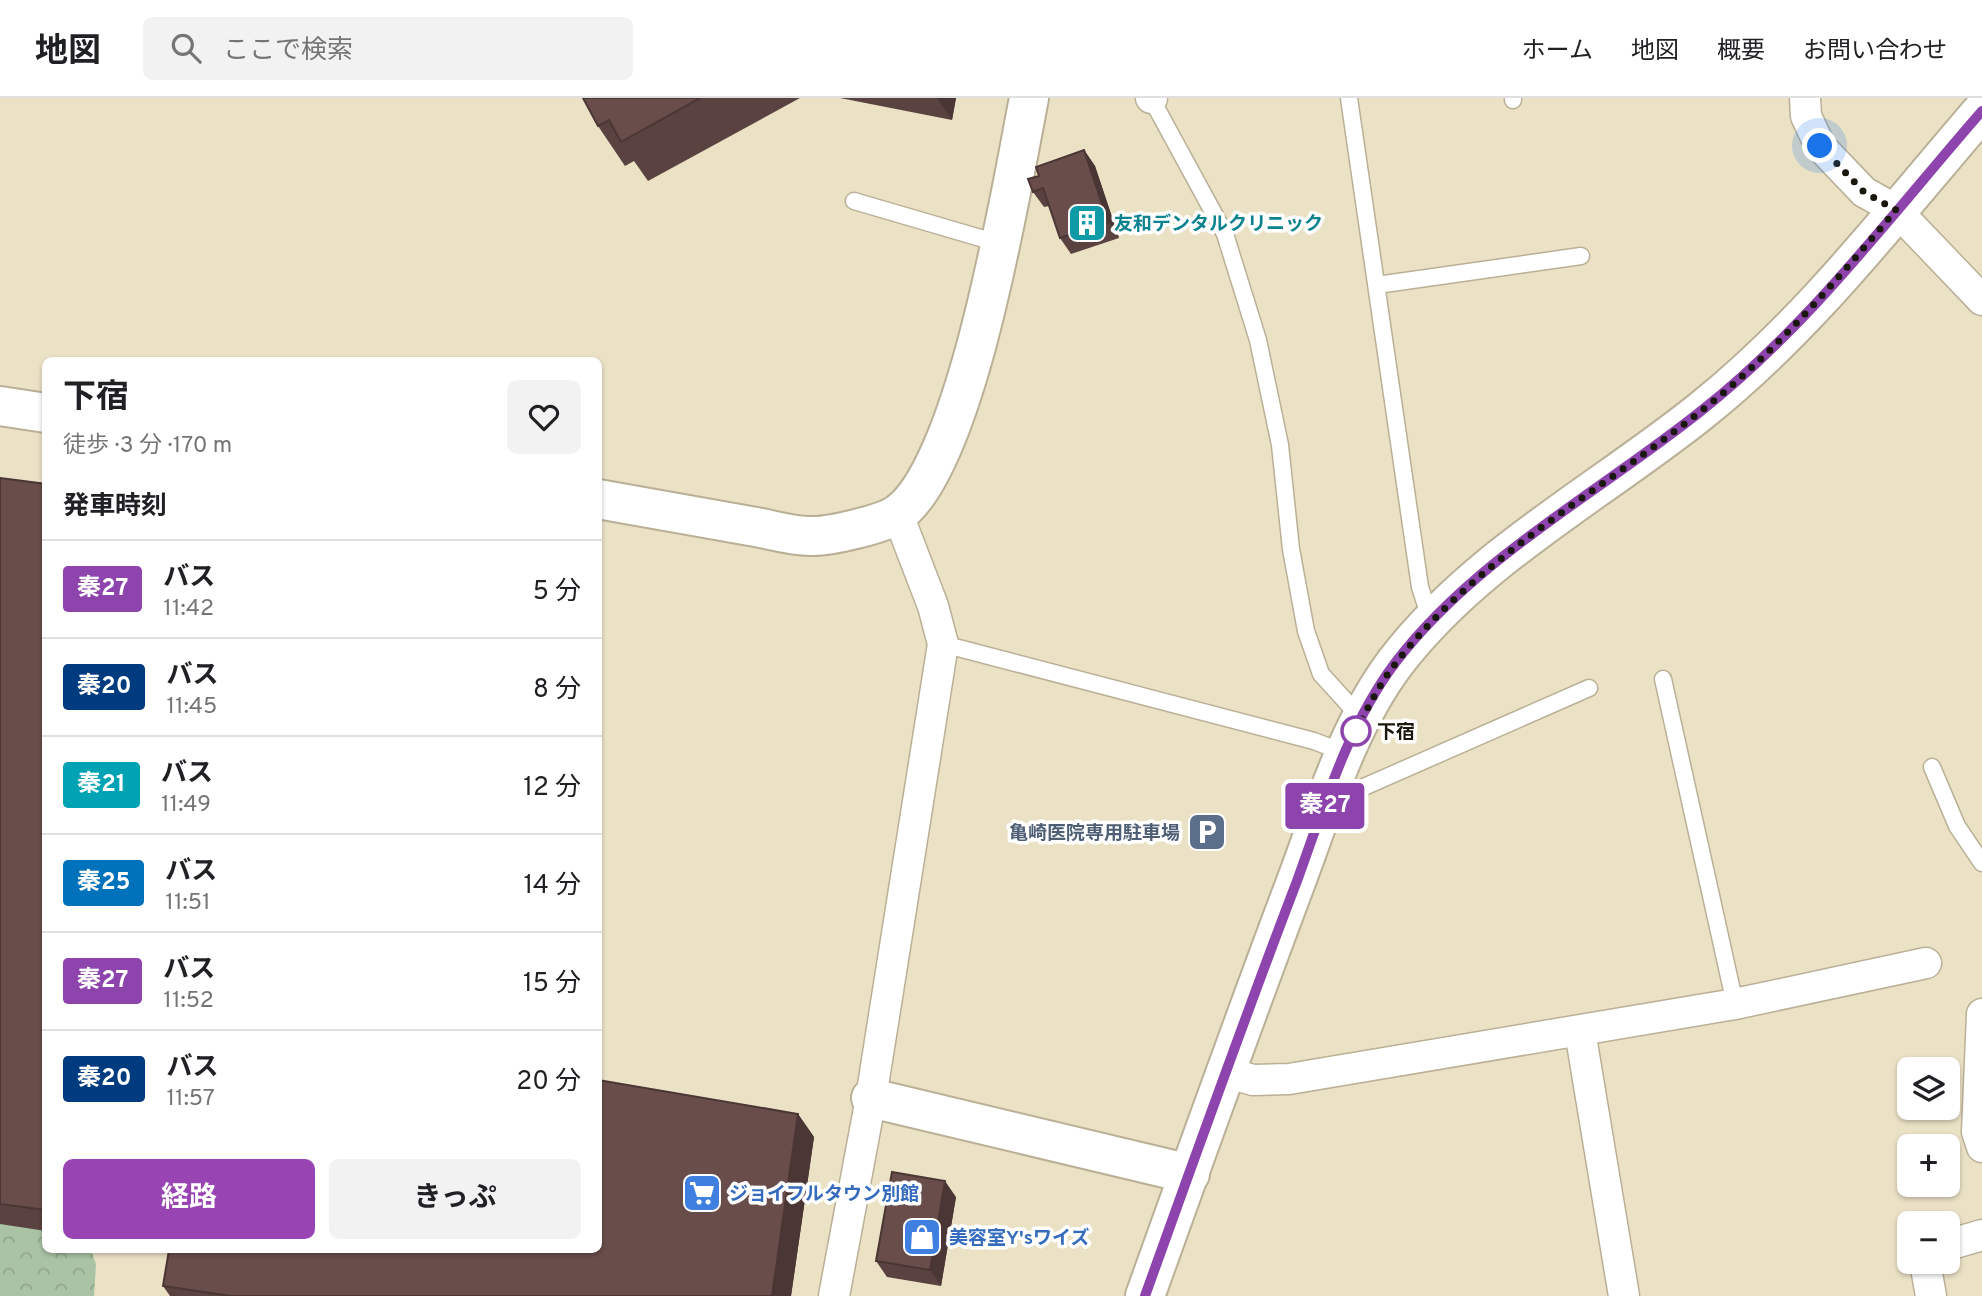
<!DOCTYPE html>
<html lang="ja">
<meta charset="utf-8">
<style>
:root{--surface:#fff;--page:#f2f2f2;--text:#202124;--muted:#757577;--line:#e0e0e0;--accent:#9844b2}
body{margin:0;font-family:Overpass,"Noto Sans JP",sans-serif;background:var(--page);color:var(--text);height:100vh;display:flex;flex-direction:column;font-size:26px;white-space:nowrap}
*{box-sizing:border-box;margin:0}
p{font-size:23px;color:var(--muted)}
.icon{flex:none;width:38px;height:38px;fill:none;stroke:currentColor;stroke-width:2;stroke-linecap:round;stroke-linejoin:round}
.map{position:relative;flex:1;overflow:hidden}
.details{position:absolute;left:42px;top:259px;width:560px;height:896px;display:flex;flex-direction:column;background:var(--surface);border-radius:10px;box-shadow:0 2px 5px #0004}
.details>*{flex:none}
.badge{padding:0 14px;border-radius:5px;font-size:24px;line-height:46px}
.controls{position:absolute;left:1897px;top:959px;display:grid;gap:14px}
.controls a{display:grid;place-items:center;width:63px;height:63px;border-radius:10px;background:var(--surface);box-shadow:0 2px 5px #0004;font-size:35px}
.you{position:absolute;width:35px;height:35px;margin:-18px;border:5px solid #fff;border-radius:50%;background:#1a73e8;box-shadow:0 0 0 10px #1a73e833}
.map>.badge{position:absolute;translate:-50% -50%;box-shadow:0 0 0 4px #fff}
h2{padding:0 21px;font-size:26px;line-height:63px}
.round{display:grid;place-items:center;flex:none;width:74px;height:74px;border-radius:10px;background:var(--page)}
.headline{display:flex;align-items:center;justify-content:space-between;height:119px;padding:0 21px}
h1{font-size:33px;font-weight:700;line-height:52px}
.cta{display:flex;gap:14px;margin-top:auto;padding:14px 21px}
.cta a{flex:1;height:80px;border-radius:10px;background:var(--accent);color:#fff;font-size:28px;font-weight:700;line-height:80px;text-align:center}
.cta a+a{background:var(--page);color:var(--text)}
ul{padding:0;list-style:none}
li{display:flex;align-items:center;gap:21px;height:98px;padding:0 21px;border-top:2px solid var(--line)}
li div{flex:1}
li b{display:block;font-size:26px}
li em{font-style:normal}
li .badge{min-width:77px;font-weight:700;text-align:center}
header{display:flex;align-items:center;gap:42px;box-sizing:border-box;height:98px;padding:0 35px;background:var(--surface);border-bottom:2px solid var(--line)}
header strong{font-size:33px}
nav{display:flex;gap:38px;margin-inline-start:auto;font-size:24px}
.search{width:490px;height:63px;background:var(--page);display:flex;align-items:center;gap:18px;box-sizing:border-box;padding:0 24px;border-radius:10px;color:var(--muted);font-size:26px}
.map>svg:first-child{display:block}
</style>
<header>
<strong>地図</strong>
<div class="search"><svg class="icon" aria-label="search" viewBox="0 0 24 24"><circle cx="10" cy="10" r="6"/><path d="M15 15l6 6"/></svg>ここで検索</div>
<nav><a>ホーム</a><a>地図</a><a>概要</a><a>お問い合わせ</a></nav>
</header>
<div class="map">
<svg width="1982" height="1198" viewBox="0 0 1982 1198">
<defs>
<pattern id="forest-crowns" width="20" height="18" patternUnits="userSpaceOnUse" patternTransform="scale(1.75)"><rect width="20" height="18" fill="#aac3a5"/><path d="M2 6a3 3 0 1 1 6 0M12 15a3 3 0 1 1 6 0" fill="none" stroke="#92a78d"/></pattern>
</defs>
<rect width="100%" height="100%" fill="#ebe2c6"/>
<path fill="url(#forest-crowns)" d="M45,1113L46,1152H91L96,1166L94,1198H0V1119Z"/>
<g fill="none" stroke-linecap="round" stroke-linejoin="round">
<defs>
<path id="service" d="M1151,0L1225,136L1258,242L1280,347L1291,451L1306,533L1321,576L1361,620
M1349,0L1420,489L1431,523
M1513,0V2
M854,103L1001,146
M1377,187L1581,158
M943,546L1314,643L1345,655
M1663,581L1735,906
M1932,669L1957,728L1982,765
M1332,703L1589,590"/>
<path id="minor" d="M1151,0H1152
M1805,0L1806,18L1820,48L1864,94L1896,112L1982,202
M1982,916L1977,1034L1982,1049
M1580,933L1624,1198
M1225,974L1253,982L1289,981L1735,906L1926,865
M1948,1147L1982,1137
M1925,1164L1931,1198
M834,1198L871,1000L943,546L933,508L898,417"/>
<path id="tertiary" d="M0,308L46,315
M598,401C649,410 699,419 750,428C770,431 793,439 813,438C831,438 885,426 899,415C967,365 1012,87 1029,0
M871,1000L1190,1076"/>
<path id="secondary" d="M1145,1198C1193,1064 1241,930 1291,797C1321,719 1345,632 1395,565C1475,460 1600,394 1701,313C1808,228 1893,116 1982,13"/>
</defs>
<use href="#service" stroke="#b9b095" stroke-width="19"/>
<use href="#minor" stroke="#b9b095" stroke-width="33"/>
<use href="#tertiary" stroke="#b9b095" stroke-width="42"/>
<use href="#secondary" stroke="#b9b095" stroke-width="42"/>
<use href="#service" stroke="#fff" stroke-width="16"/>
<use href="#minor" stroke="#fff" stroke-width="30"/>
<use href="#tertiary" stroke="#fff" stroke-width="38"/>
<use href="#secondary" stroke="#fff" stroke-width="38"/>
</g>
<path fill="#5a4240" d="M583,0H800L648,83L634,63L625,68L598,28Z
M840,0H956L952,22Z
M1084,52L1095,68L1119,140L1071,156L1060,140L1049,108L1044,109L1033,94L1039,78Z
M0,380L46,386V1133L0,1126Z
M798,1016L814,1039L791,1198H170L163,1188Z
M956,1099L941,1188L887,1179L876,1163Z"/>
<path fill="#4a3634" d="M937,0H956L952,22Z
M1084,52L1095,68L1119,140L1108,124Z
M798,1016L814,1039L791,1198H772Z
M945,1083L956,1099L941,1188L930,1172Z"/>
<path fill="#694d4a" stroke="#4a3634" stroke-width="2" d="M583,0H700L621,44L609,22L598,28Z
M1084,52L1108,124L1060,140L1043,90L1033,94L1028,81L1039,78L1036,69Z
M0,380L46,386V1112L0,1106Z
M598,982L798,1016L772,1198H231L163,1188L169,1152H598Z
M892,1074L945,1083L930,1172L876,1163Z"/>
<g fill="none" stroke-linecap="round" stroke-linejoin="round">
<defs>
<path id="line" d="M1145,1198C1195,1059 1244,921 1297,783C1324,709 1347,629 1395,565C1475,460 1600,394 1701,313C1809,228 1892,116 1982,13"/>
</defs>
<use href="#line" stroke="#fff" stroke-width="16"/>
<use href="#line" stroke="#8e44ad" stroke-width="10"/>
<path stroke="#1a170d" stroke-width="7" stroke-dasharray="0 12.6" d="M1356,633L1353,638C1366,614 1379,586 1396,565C1478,459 1598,395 1701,313C1775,255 1836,183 1896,112L1864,94L1820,48"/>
</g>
<defs>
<symbol id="building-square" viewBox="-11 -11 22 22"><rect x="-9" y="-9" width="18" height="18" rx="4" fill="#0f9aa8" stroke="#fff"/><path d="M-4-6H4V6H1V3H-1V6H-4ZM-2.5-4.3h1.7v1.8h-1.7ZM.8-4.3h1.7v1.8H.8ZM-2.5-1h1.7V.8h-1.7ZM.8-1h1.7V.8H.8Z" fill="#fff"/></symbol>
<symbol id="parking-square" viewBox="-11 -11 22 22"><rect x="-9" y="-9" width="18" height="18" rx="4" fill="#5c6f8a" stroke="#fff"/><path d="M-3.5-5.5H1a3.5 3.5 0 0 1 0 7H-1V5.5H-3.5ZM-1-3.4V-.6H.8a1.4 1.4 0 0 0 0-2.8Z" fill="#fff"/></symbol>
<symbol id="supermarket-square" viewBox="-11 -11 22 22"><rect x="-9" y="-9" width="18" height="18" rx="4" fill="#3f7fe0" stroke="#fff"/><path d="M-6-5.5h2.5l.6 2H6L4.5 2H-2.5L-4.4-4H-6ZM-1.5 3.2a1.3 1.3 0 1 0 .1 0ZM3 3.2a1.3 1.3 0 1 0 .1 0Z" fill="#fff"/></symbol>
<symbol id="shop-square" viewBox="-11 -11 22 22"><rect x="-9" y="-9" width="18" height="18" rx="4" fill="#3f7fe0" stroke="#fff"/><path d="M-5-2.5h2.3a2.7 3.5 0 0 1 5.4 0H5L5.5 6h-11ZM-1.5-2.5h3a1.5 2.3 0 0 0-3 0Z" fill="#fff"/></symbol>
</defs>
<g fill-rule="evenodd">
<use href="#building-square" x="1065" y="103" width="44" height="44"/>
<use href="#parking-square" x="1185" y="712" width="44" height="44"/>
<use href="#supermarket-square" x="680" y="1073" width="44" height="44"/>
<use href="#shop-square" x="900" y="1117" width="44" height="44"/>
</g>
<circle fill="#fff" stroke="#8e44ad" stroke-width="3.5" cx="1356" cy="633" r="14"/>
<g text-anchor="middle" stroke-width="7" stroke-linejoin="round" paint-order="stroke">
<g font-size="19" font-weight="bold" fill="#0d838f" stroke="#fff" text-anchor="start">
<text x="1114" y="132">友和デンタルクリニック</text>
</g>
<g font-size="19" font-weight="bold" fill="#1a170d" stroke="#fff" text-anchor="start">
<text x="1377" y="640">下宿</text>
</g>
<g font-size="19" font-weight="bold" fill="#4e5e75" stroke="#fff" text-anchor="end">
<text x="1180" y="741">亀崎医院専用駐車場</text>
</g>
<g font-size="19" font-weight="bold" fill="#366cbe" stroke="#fff" text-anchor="start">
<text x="729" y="1102">ジョイフルタウン別館</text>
<text x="949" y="1146">美容室Y'sワイズ</text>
</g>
</g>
</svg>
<div class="controls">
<a><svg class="icon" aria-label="layers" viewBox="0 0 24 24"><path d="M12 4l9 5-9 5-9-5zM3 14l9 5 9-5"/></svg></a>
<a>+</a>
<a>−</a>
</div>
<div class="you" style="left:1820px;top:48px"></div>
<b class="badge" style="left:1325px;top:708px;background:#8e44ad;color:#fff">秦27</b>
<section class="details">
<div class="headline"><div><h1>下宿</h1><p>徒歩 · 3 分 · 170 m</p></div><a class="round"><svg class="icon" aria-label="heart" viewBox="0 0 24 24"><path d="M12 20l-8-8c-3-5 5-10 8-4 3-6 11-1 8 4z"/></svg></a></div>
<h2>発車時刻</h2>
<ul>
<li><span class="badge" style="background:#8e44ad;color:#fff">秦27</span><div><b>バス</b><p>11:42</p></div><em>5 分</em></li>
<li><span class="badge" style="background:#003b80;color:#fff">秦20</span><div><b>バス</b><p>11:45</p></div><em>8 分</em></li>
<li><span class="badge" style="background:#00a3b4;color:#fff">秦21</span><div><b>バス</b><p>11:49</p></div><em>12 分</em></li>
<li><span class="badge" style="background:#0072bc;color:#fff">秦25</span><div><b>バス</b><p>11:51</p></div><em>14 分</em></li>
<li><span class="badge" style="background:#8e44ad;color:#fff">秦27</span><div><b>バス</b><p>11:52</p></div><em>15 分</em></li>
<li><span class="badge" style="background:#003b80;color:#fff">秦20</span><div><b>バス</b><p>11:57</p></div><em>20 分</em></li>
</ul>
<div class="cta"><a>経路</a><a>きっぷ</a></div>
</section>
</div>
